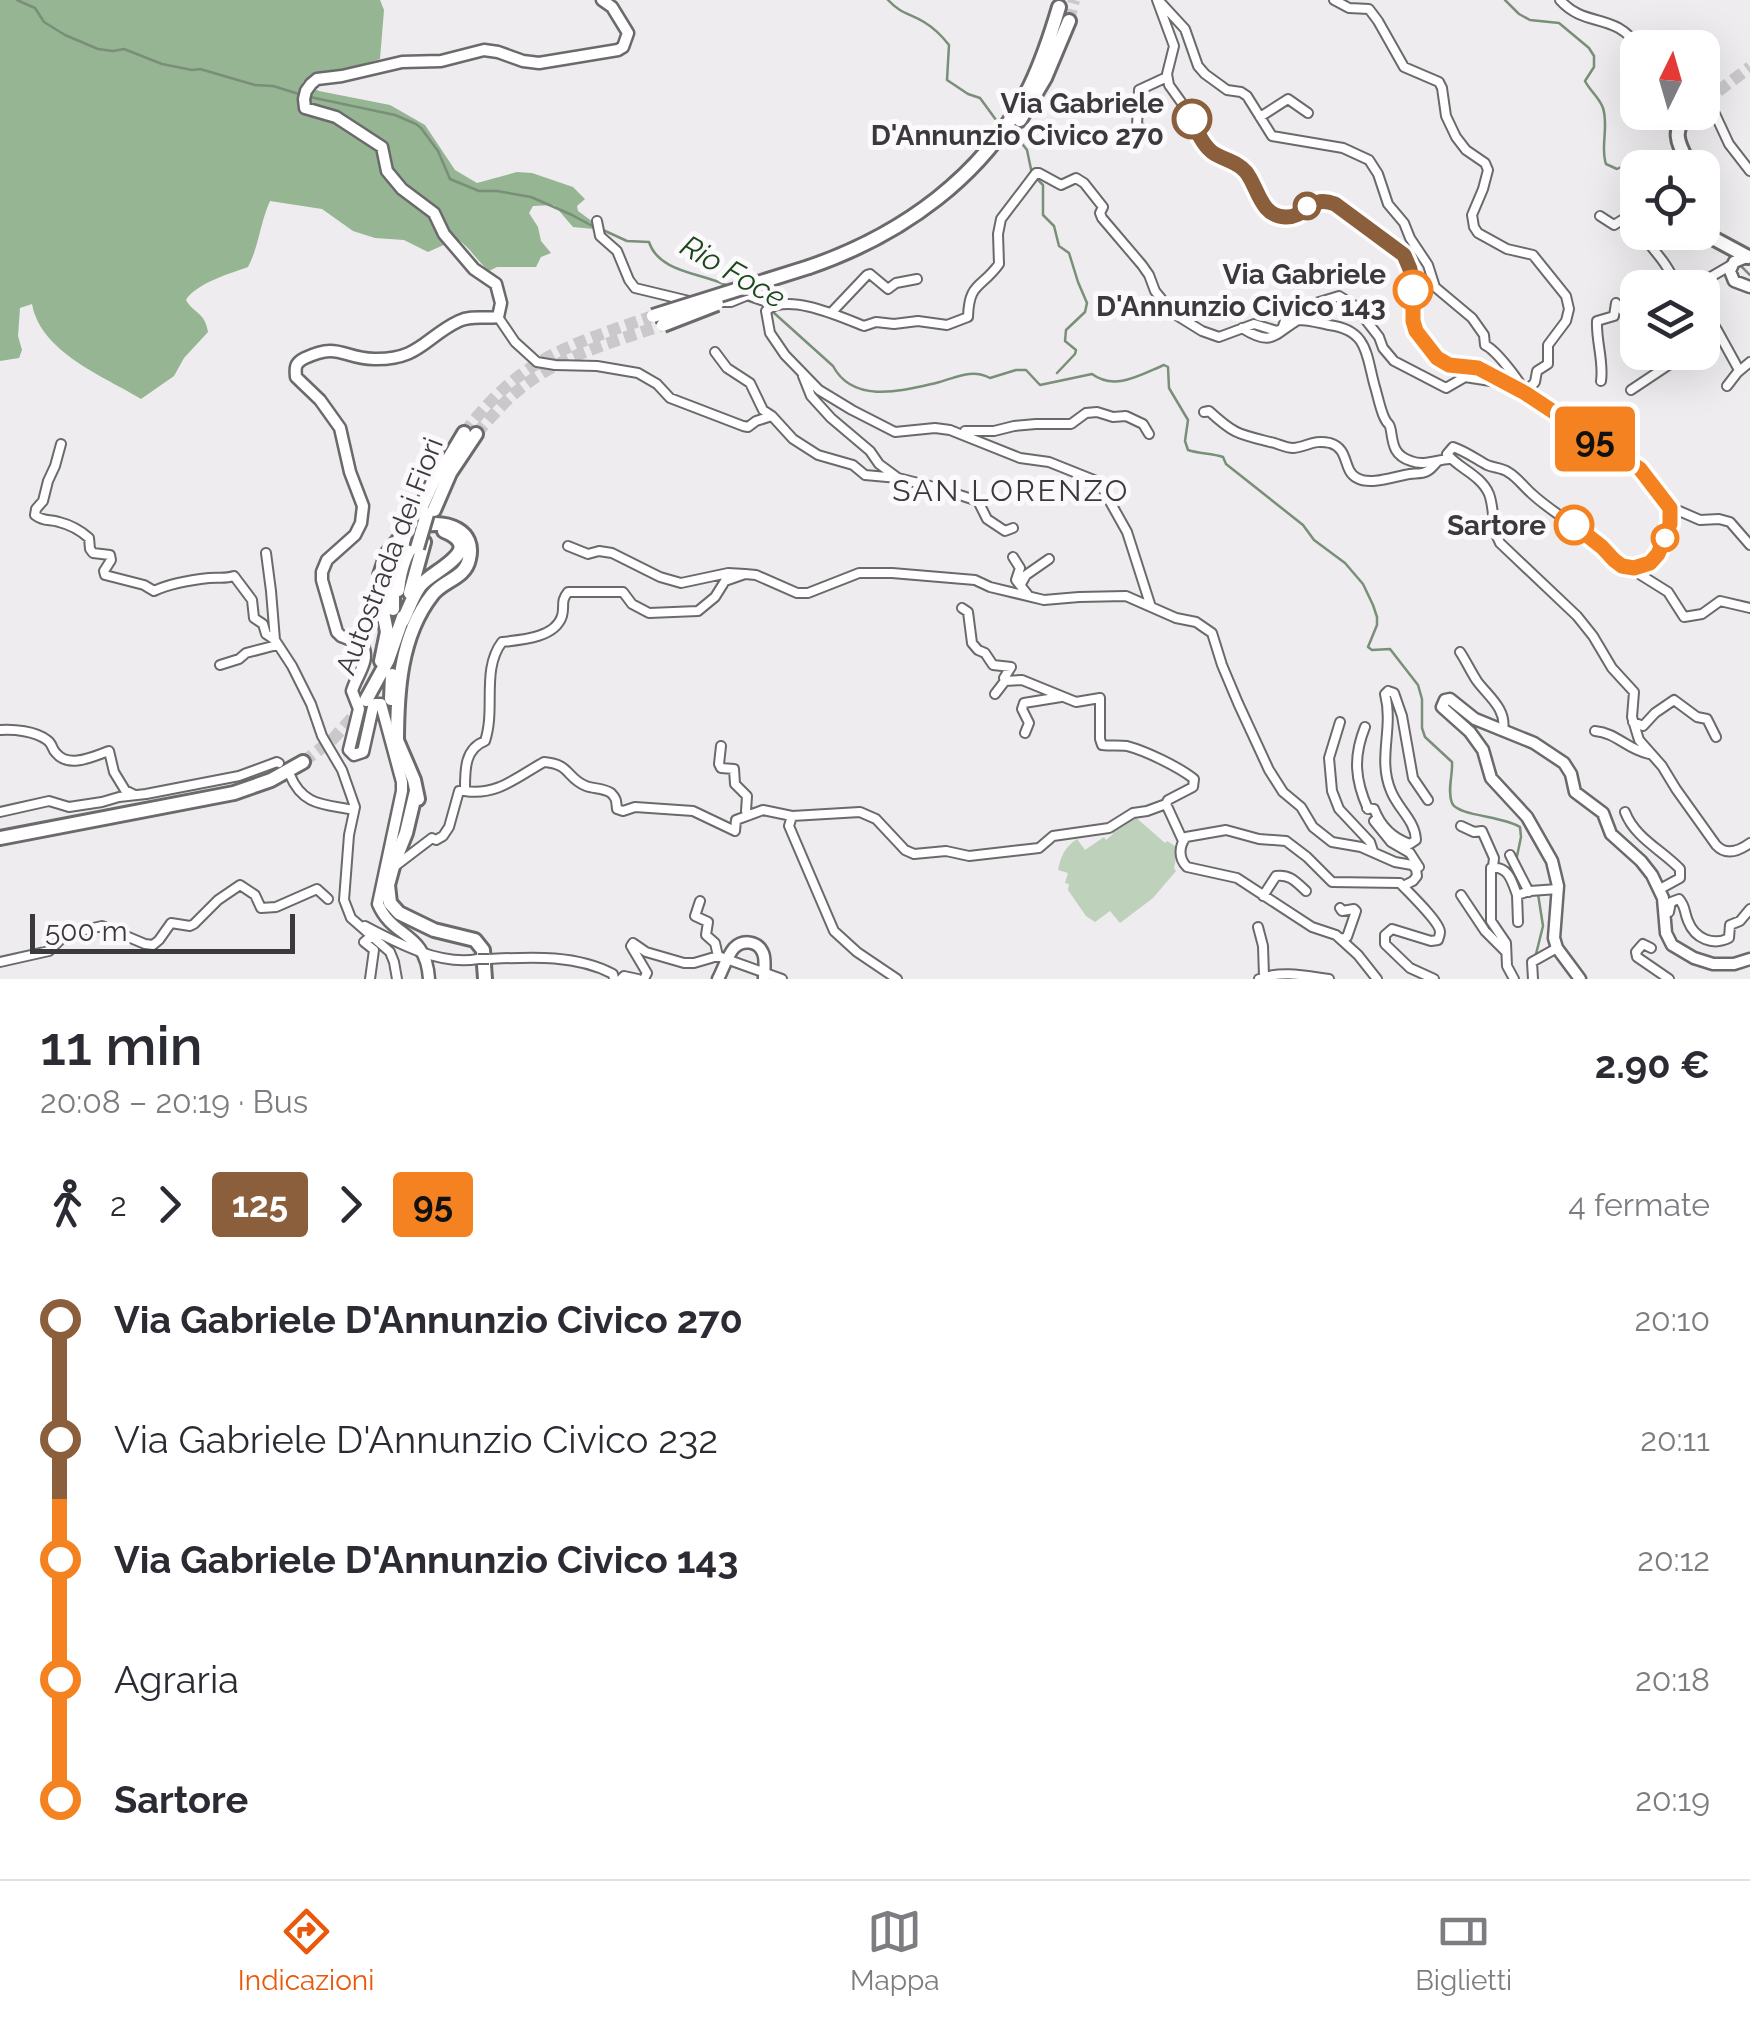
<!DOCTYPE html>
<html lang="it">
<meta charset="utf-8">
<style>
:root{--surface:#fff;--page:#f2f2f3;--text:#2b2b33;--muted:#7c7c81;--line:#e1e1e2;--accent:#ea580c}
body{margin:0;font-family:Raleway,sans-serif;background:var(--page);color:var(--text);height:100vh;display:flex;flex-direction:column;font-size:38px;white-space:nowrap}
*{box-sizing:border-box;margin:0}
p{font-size:32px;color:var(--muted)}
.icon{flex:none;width:55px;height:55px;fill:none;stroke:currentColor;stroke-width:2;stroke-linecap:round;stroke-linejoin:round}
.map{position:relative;height:979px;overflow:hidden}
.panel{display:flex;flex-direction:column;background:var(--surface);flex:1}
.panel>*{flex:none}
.badge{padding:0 20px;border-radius:8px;font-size:35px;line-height:65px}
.needle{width:65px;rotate:5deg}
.tools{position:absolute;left:1620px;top:30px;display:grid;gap:20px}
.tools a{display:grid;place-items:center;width:100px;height:100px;border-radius:20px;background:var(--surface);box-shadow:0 10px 40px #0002;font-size:50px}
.scale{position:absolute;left:30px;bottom:25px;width:265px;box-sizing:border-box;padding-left:10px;border:5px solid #3a393b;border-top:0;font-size:28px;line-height:35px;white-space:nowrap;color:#3a393b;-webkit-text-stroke:8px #fcf9fd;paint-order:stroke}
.map>.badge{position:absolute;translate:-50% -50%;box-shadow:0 0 0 5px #fff}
.legs{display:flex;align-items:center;gap:15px;height:110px;padding:0 40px;font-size:32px}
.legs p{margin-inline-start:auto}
.head{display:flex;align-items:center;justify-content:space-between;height:170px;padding:0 40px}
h1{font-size:55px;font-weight:600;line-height:75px}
ul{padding:0 40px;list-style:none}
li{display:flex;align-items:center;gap:35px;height:120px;font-size:38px}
li i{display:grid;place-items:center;width:15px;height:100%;margin:0 12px;background:currentColor}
li i::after{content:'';width:25px;height:25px;margin:-12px;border:8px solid;border-radius:50%;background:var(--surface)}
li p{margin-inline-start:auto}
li:first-child i{background:linear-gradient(#0000 50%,currentColor 0)}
li:last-child i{background:linear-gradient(currentColor 50%,#0000 0)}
.menu{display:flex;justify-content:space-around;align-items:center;height:140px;border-top:2px solid var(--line);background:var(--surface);font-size:28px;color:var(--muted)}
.menu a{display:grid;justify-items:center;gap:5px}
.menu .selected{color:var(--accent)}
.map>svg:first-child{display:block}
</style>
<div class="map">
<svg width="1750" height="979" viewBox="0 0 1750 979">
<rect width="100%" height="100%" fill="#eeecef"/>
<path fill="#bdd1bb" d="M1133,815L1165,843L1167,841L1178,848L1174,868L1176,871L1153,898L1120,923L1110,911L1095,922L1086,916L1068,890L1069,884L1065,883L1068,873L1058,870C1061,856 1064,848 1077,839L1085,850L1104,837L1106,840L1113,834L1112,832Z"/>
<path fill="#95b593" d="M0,0H380L384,10L380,59L302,82L319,91L390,105L425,125L455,170L477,183L517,172L532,173L573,187L585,199L577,206L578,211L593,222L594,229L573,227L554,205L533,206L529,213L538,227L541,241L551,253L541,257L536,267H497L489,271C476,260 470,247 457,239L428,252L404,240L375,238L353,231L322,209L270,201C260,223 259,246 248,267C231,273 195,284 186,300C194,314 205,312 208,332L184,358L174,376L141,399C104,376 41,353 32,304L20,308L18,336L22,350L19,358L0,361Z"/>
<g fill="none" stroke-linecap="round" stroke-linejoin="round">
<path stroke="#798f78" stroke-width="2.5" d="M17,0L35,8L44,22L65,35L98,49L113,51L124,49L162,64L192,70L200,69L255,85L273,86L302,95
M888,0C901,14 909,13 924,22C934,28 942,36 949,45L947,80L968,94L980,98L999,124
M1505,0L1519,14L1530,20L1559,23L1589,48L1594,56V67L1585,81C1590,91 1599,97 1603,108C1609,127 1600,147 1606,164L1617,169L1643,156L1651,159L1660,168
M310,97L395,115L416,124L421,128L438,151L450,179L479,191H497L531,197L572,215L596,228
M1008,133L1020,141L1027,150L1032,174L1043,185V215L1054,226L1059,246L1069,253L1078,282L1087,303L1085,312L1066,330L1065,341L1076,350L1075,354L1057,373
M603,230L627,241L649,242C659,273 703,273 728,286
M1687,232L1731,256
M1740,265L1750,275
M746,300L767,307
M773,312L833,366C853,404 901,391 936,383C956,378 971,368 990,378L1016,370H1026L1040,385L1092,374C1115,391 1140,375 1164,365L1168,367L1169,388L1188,420L1185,441L1188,450C1200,454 1211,453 1223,457L1226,464L1303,525L1314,540L1345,563L1363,584L1373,605L1377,617V625L1368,647L1372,650L1390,649L1418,685L1422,699V728L1425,737L1452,762C1453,775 1447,790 1452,803C1457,816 1504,816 1520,827L1521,837L1516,861
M1536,954L1543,926L1538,894"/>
<path stroke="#cac8cb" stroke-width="12" stroke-dasharray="12 6" stroke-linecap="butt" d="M1069,21L1074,0
M1704,102L1750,67
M464,433C522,357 567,346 653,316
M476,434C492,416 507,398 526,384C566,354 616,341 663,325
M303,762L332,740L359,710"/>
<defs>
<path id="minor" d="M1157,0L1174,46L1167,74L1169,85L1189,113L1208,148L1244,170L1260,199L1276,215L1289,217L1297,215L1314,202H1329L1399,250C1430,283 1393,322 1439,360C1451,370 1469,364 1483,370C1524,390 1561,417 1599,442C1613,451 1632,460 1643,472C1648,478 1668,504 1670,509C1678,530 1652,574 1627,567C1612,563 1604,547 1592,538C1572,523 1549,510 1531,493C1523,486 1517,477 1508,472C1502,468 1494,468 1487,465C1476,459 1465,451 1453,447L1447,454C1458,468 1481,475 1489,494C1495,510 1491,527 1500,543L1577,616L1593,636L1612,668L1634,692L1632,717L1639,740L1662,766L1676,789L1716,845C1726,856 1739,851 1750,843
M1560,0C1586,29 1615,11 1639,48
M1161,3L1185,29L1198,66L1205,74L1227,90L1241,92L1247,96L1272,136L1343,148L1369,160L1378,174L1388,204L1404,223L1410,238L1428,265L1435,287L1472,318L1484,335L1485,345C1496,350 1520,381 1525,393L1535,382L1537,371L1548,364V345L1566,321L1569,309L1566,296L1533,255L1507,249L1478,233L1474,227L1472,215L1483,189L1488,170L1485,163L1466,150L1456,137L1446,116L1442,88L1439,82L1404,67L1378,21L1369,9L1349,8L1334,0
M1702,95L1708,99L1729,144L1750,171
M1260,117L1288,99L1308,113
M1143,130L1137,125L1139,90L1167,77
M1600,216L1614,225L1630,215L1638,225
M597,221L600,236L617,251L629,280L635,288L689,301
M1642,232C1648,244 1654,249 1662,260C1669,269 1673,279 1681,288
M1688,288L1702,282L1733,264
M713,302H731L748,295L775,305
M831,313L867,275L870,274L888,289L896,283L917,279
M498,317L515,342L537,362L555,365L597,366L638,373L657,384L670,398L743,426L748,427L756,421L772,416
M1702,319L1714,325L1717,330L1702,341
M1242,328C1272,347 1273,335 1298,320C1309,320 1319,323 1329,325C1369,330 1366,356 1375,387C1378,397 1380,408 1384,417C1389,428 1389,420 1391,431C1393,446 1395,456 1411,461C1424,466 1436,460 1449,459
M1717,330L1739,370
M715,352L727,368L750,383L763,410L772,416L793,439L818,455L853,465L865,475L898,478
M803,376L811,396L831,418L870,451L879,464L898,478L938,488L978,501L987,519L1005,531L1013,528
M1601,381C1604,362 1596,341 1597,321L1614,316L1616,303L1626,315L1638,310
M1727,386L1737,373L1750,362
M1631,390L1688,352
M1204,412L1209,411C1234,434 1238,434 1270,442C1277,443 1285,448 1293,448C1307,447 1313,439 1330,443C1350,449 1342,470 1357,478C1371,486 1395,476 1410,474C1413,473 1422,474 1425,472C1430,471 1433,466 1437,462
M965,431H994L1014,426L1036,424H1071L1086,413L1097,412L1113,417L1126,416L1143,424L1149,434
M61,444L55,466L48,481L43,501L36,509L35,515C44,522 49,519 59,522C71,525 80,530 89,538L90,549L93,553L110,555L111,560L104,571L105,575L144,585L154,591C171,583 190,580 209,578C219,577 225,579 234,576L252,600L254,618L263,624L266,634L275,640L292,666L311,704L322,736L342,770L355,807L349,835L344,900L351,918L390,952L394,962L397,979
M1670,507L1700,520L1719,519L1730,522L1750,545
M568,546L588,554L599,551L612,553L660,577L681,583L728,573L745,574L756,575L797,593H808L859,573H892L975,580L990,587L1044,600L1079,597L1126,596L1176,618L1196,622L1212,633L1222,665L1238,703L1269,770L1283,792L1301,807L1313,827L1332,842L1361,847L1395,862L1412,865L1416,869L1417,876L1413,881L1403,886
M266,553L271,591L275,640
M1013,557L1020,568L1016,580L1028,595
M1634,568L1636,572L1668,592L1684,617L1702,614L1720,601L1750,608
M1021,584L1026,575L1049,559
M1151,607L1127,532L1099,482L1049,462L1020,458L950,430L935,428L895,432L852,410L819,390L785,355L770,333L766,311C787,292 841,317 864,326L876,322L894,324L918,321L947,325L968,317C969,282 981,289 999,264L998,234L1001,219L1036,173H1039L1061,185L1076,178L1084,183L1103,207L1100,213L1102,218L1142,265L1149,275L1155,291L1173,313L1202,331L1219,337L1254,324L1277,331L1282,329L1287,315L1293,310L1339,296L1355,306L1379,337L1383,348L1394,361L1446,388L1465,377L1497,382
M962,608L968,612L972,643L978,650L985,653L993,665L1011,667L1004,678L1005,681L1022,680L1076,702L1100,698V739L1102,745C1111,746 1119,745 1127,746C1146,751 1179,767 1194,779L1193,787L1168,800L1166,804
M1460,652C1466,661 1471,672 1477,681C1488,696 1507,709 1503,730
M220,665L239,659L246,653L277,645
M1388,691L1394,693L1402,716L1413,778L1428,800
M995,694L1005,681
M1340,722L1329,758L1332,791L1339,809L1370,842L1373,851
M1633,722L1643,726L1655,713L1674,700L1697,717L1707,719L1716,737
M1365,727C1353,757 1355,780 1368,809
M0,730C14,729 35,731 47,740C53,744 51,748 56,753C69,769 94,756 109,751L114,772L125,790L135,795
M1595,731C1617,733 1626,749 1649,754
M1025,733L1029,723L1022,709L1024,703L1061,697
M721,746L719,764L721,768L734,769L735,784L747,796L746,811L750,815
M290,775C303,807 326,804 354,810
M465,791C497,796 517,777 544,762C571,764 566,778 586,786C594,789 604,788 611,793C617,799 616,801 617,809L623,811L635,807L693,811L735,831L736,820L763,810L792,816
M1367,808L1374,809C1381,827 1392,838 1410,844L1416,840C1415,820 1398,809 1391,791C1377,758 1394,729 1385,694L1388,691
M0,812L49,801L69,807L102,802L119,797L146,794L239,776L277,762L279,763
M1625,812C1635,838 1662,850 1680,869V878L1660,889
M1374,821L1391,842L1410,853L1419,867
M1461,826L1474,832L1482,831L1494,858L1493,867
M1510,855L1529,892
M394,867L432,838L436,840L443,836L449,827L459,791H465C465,771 464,749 485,741C496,708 481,670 502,642C521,640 555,638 562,616C565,605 560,602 568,592H623L632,604L649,613L698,611L715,597L725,581L745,574
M1461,895L1485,931L1505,951
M1517,895L1518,922
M1263,896L1276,876C1290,874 1296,882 1306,891
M700,901L695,916L708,922L706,935L715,943L718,956
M1340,908L1342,911L1354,909L1356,911L1347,937L1341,939
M1669,912L1671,902L1679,899C1686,907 1684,912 1688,921C1695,939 1713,946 1729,938L1730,925L1740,921L1750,909
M365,926C397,943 440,966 478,959
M1258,927L1263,946L1264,976
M1651,948L1643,944L1636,952L1637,957L1669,979
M489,959C530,957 576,954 613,974L614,979
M0,962L49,951L66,934L102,926L145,944L153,945L159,940L171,923L190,926L194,924L218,900L240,885L255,895L261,908L276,907L317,889L328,899
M370,979L374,950L364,942L370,937
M621,979L624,976L638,979
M644,979L647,973L631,946L633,943L646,952L684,963H694L718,956L782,979
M897,979L857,952L834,931L789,826L792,816L860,812L876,819L905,850L914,854L946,851L969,856L1039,848L1053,836L1109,828L1133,813L1147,811L1166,804L1183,841
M1259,979C1280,970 1307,976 1329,979
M1377,979L1358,955L1336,935L1312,927L1237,878L1187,867C1178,858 1179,846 1186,837L1226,830L1259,839L1286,841L1307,857L1332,882L1400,883C1408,892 1440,922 1440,932C1440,935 1439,937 1438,940L1431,941L1392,929L1385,935V944L1410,968L1434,979
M1514,979L1507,966L1506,943L1491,921V868C1508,865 1512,881 1517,895L1530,891L1558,889
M1533,979L1532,962L1557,948"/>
<path id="major" d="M1749,256L1734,262L1730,271L1734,281L1750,287
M429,979C426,931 393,939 378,904L402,791V782L381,704H375L373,707L363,752L354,755L349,750L359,709L352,691C357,674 371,661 362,644L341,636L337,632L322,580V572L327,560L355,535L361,523L363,506L350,472L340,428L320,400L296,377C295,367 295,363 305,358C339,342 342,358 374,359C420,360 425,337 459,321C472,315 485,319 498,317L501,303L496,284L474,269L444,234L434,213L402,189L387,171L382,147L336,117L305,108L304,99L306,91L311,84L317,79L342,76L402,62L441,61L484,50L498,52L523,61L539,63L618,50L623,47L628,33L612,7L602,0
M718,979C723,970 727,956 734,948C743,939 758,941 763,953C766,960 764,971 764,979
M1580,979L1557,948L1554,938L1558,886L1552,861L1527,817L1491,778L1483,750L1470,732L1442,707L1445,700L1450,699L1475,719L1534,743L1564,763L1571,774L1575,792L1603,813L1611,834L1641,861L1652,875L1663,898L1666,933L1672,945L1694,958L1713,964H1734L1750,959"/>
<path id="highway" d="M1702,103L1704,102
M1690,112C1668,132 1680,146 1691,168
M1020,120L1045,78L1069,21
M1702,199L1709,236L1748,257
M809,267C902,235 985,176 1030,86C1042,61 1051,34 1059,7
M445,465L464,433
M434,510L450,473L476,434
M402,550L437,473L448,459
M393,583V609
M398,590C400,570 405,550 420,536
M410,593L424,542
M402,622C408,611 412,597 420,586C429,572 489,550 444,531
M381,661L387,632L380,596V575L387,554L401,537
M391,699L392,675
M366,700L388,660L403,617
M396,738L414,780L418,799
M397,742C397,692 400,636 432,595C443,580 465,579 469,559C476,530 447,521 424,525L422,530
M416,791L406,833L394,863L388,885L390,903L399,913L434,930L475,940L483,950L485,979
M0,838L234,793L271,780L303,762"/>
</defs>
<use href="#minor" stroke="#6b696c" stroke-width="12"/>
<use href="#major" stroke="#6b696c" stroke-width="15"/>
<use href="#highway" stroke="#6b696c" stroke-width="18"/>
<use href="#minor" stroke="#fff" stroke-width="8"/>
<use href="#major" stroke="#fff" stroke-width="10"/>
<use href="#highway" stroke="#fff" stroke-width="12"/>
<defs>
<path id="minor-bridge" d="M478,959H489"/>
<path id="highway-bridge" d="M653,316L809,267
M663,325L717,304
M417,548L427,514"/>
</defs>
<use href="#minor-bridge" stroke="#6b696c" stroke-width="12" stroke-linecap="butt"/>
<use href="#highway-bridge" stroke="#6b696c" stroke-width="18" stroke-linecap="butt"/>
<use href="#minor-bridge" stroke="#fff" stroke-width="8"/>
<use href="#highway-bridge" stroke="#fff" stroke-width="12"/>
</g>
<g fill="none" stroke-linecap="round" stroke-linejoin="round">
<defs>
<path id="line-1" d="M1192,119C1197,131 1202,144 1212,152C1223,160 1237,161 1246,172C1258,187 1260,216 1285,217C1307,218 1308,194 1335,204L1404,255L1410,269L1413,290"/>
<path id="line-2" d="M1413,290V321L1416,331L1437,358L1449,365L1478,368L1525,393L1640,469L1670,508V524L1658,554L1650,563L1634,568L1622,566L1614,560L1602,547L1574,525"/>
</defs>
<use href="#line-1" stroke="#fff" stroke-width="22"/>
<use href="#line-2" stroke="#fff" stroke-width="22"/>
<use href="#line-1" stroke="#8b5e3c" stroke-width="15"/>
<use href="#line-2" stroke="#f58220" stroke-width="15"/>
</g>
<g fill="#fff" stroke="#8b5e3c" stroke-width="5">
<circle cx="1192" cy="119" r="18"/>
<circle cx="1307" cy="206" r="12"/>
</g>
<g fill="#fff" stroke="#f58220" stroke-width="5">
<circle cx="1413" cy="290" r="18"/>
<circle cx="1574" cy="525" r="18"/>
<circle cx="1665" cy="538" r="12"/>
</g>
<g text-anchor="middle" stroke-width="10" stroke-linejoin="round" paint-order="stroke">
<g font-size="28" font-weight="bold" fill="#3a393b" stroke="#fcf9fd" text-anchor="end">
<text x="1164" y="113">Via Gabriele<tspan x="1164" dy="32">D'Annunzio Civico 270</tspan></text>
<text x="1386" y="284">Via Gabriele<tspan x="1386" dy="32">D'Annunzio Civico 143</tspan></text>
<text x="1546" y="535">Sartore</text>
</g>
<g font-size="28" fill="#3a393b" stroke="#fcf9fd">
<text transform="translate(389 556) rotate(-69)" y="10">Autostrada dei Fiori</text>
</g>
<g font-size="30" font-style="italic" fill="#1b481a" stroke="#fcf9fd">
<text transform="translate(733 272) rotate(30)" y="10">Rio Foce</text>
</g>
<g font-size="30" letter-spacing="2.5" fill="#3a393b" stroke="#fcf9fd">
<text x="1011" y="501">SAN LORENZO</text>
</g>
</g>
</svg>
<div class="tools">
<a><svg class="needle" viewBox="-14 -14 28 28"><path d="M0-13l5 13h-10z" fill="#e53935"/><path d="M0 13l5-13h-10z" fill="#7c7c81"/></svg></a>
<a><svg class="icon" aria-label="locate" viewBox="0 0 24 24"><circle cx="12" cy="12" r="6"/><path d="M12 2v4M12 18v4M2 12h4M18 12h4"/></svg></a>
<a><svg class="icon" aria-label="layers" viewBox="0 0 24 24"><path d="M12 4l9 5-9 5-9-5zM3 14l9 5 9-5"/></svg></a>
</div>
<div class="scale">500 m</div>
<b class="badge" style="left:1595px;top:439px;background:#f58220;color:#111">95</b>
</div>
<section class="panel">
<div class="head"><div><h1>11 min</h1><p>20:08 – 20:19 · Bus</p></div><b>2.90 €</b></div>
<div class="legs"><svg class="icon" aria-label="walk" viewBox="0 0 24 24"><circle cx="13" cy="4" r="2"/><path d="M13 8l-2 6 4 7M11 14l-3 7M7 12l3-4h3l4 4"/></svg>2<svg class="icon" aria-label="forward" viewBox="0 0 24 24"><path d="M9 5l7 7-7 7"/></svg><b class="badge" style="background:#8b5e3c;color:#fff">125</b><svg class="icon" aria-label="forward" viewBox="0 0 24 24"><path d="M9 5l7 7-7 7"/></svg><b class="badge" style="background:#f58220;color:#111">95</b><p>4 fermate</p></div>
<ul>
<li><i style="color:#8b5e3c"></i><b>Via Gabriele D'Annunzio Civico 270</b><p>20:10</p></li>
<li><i style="color:#8b5e3c"></i><span>Via Gabriele D'Annunzio Civico 232</span><p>20:11</p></li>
<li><i style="color:#f58220"></i><b>Via Gabriele D'Annunzio Civico 143</b><p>20:12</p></li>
<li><i style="color:#f58220"></i><span>Agraria</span><p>20:18</p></li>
<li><i style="color:#f58220"></i><b>Sartore</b><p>20:19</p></li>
</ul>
</section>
<nav class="menu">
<a class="selected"><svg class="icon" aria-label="directions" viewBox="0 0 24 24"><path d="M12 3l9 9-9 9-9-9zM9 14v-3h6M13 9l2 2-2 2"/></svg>Indicazioni</a>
<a><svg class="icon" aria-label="map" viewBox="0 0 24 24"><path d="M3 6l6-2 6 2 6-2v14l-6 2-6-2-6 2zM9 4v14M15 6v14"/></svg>Mappa</a>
<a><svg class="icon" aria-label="tickets" viewBox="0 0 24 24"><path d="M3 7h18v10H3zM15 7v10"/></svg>Biglietti</a>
</nav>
